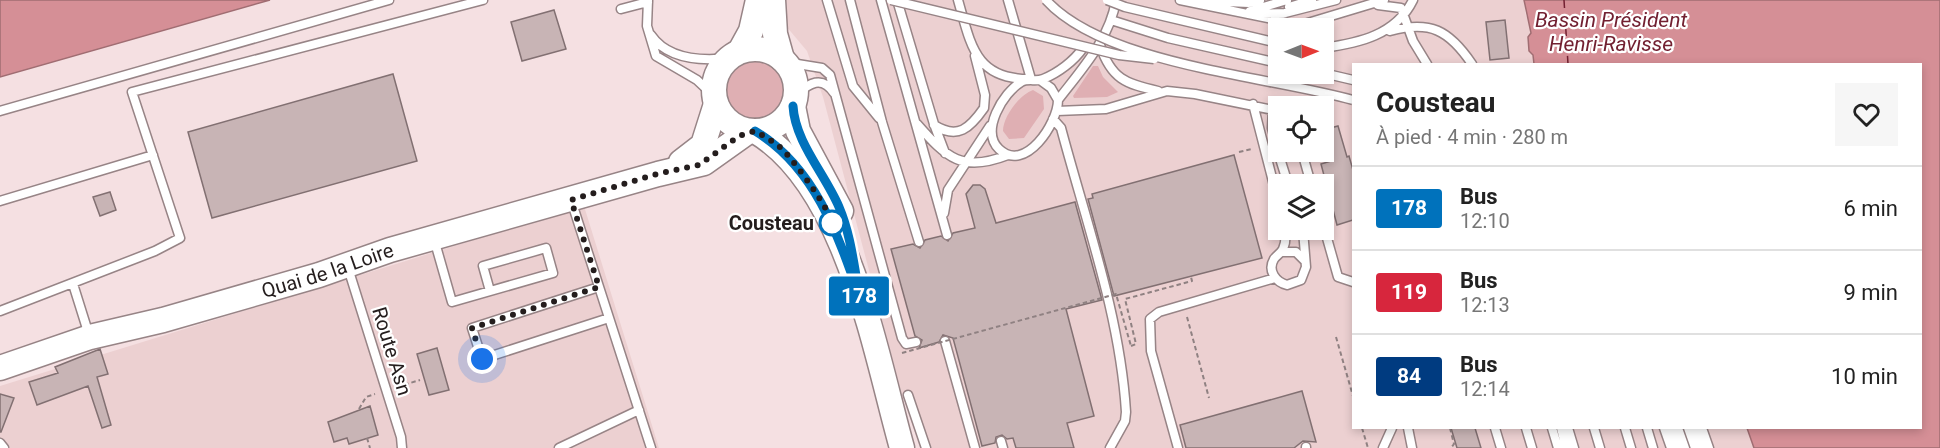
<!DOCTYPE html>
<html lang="fr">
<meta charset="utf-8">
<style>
:root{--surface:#fff;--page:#f6f6f6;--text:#222;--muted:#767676;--line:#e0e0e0}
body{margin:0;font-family:Roboto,sans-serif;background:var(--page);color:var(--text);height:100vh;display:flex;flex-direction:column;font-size:22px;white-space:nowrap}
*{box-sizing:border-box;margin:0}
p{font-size:20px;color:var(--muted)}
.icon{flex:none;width:33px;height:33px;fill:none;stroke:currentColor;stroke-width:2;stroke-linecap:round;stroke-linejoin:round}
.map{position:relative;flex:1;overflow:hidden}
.side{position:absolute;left:1352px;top:63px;width:570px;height:366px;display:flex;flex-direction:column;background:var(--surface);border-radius:0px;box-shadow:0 3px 9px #0003}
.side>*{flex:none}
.badge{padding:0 12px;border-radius:4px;font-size:21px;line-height:39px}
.needle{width:39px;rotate:89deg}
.controls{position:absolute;left:1268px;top:18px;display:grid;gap:12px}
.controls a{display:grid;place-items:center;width:66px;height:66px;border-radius:0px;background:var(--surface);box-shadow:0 3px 9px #0003;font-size:30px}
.you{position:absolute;width:30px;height:30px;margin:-15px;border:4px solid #fff;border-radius:50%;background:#1a73e8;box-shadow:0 0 0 9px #1a73e833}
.map>.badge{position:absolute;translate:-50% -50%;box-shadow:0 0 0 3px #fff}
.round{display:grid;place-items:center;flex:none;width:63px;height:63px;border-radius:0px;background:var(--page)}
.head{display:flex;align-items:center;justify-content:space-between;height:102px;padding:0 24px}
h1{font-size:28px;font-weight:700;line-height:45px}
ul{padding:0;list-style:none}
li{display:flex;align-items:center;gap:18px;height:84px;padding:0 24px;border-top:2px solid var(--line)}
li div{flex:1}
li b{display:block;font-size:22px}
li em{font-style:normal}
li .badge{min-width:66px;font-weight:700;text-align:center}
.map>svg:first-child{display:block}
</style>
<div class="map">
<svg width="1940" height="448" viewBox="0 0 1940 448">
<rect width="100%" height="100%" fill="#f5e0e2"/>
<path fill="#ecd0d1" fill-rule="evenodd" d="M784,0H1524L1526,16L1529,18L1534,64H1353V428H1747L1754,448H920L901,391L823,97L807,51L786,26ZM1278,28H1323V74H1278ZM1278,106H1323V152H1278ZM1278,184H1323V230H1278Z
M584,206L659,448H0V386Z"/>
<path fill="#dfafb3" d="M724 89a31 31 0 1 1 62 0a31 31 0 1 1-62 0Z
M1093,66H1098L1103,77L1118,92L1107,97L1074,98L1073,96Z
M1033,90L1043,96L1044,109L1024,138L1009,139L1003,131C1003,117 1019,95 1033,90Z"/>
<path fill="#d58f96" stroke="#a06d72" stroke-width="1.5" d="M0,0H270L0,77Z
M1524,0H1940V448H1754L1747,428H1920V64H1534L1533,55L1529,51L1528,37L1531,33Z"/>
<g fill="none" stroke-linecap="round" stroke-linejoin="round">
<path stroke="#722031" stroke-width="1.5" stroke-dasharray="8 6" stroke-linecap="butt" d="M1564,0L1568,64"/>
</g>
<path fill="#c8b4b5" stroke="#827072" stroke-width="1.5" d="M554,10L566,49L522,61L511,22Z
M1505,20L1509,58L1490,60L1486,22Z
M393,74L417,161L212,218L188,132Z
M1338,126L1347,157L1349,156L1353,170V220L1337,225L1321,164L1331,161L1323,130Z
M1234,155L1262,258L1114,296L1088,199L1093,198L1092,194Z
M973,185H980L985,189L996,223L1075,202L1102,300L1066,309L1094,416L1067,423L1074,448H1016L1013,438L1007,439L1002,435L996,437L995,443L982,446L953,338L943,335L939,342L919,348L922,340L915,336L891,249L913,244L920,248L925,240L941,236L948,241L953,233L975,228L966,194Z
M110,192L116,210L100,216L93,197Z
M437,348L449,390L429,395L417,354Z
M100,349L108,374L97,377L111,425L102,428L88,386L37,405L29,382L58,373L55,367Z
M1302,391L1316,442L1303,441L1294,448H1186L1180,425Z
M0,394L14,398L1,432H0Z
M370,406L378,435L349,444L347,438L334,442L328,422Z
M1451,428H1475L1481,448H1457Z"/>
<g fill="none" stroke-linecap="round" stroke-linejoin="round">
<defs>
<path id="lane" d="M648,0L647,26L656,56L697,80L714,96
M827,0L853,86L879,118
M850,0L882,122L919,242
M881,0L947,235
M897,0L934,124L945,153
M958,0C971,45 975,80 1031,79L1008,0
M1180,0L1301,25L1384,0
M1203,1L1249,3L1260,0
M1378,5L1401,8L1413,41L1427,64
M1289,7L1312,0
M621,9L648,2
M1250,11L1287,0
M1253,14L1285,13L1336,0
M1111,20L1168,38L1278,63
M1390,31C1430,20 1449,30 1472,64
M651,35C668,60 702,61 729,58
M1100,45C1111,79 1126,84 1158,91
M1083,48C1074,61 1058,73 1043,79C1036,82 1028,78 1021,82C1003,93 980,131 999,149C1025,174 1058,123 1058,100C1081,70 1110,39 1116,0
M1323,48C1359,43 1396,35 1413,0
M785,62L822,68L830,75L902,338L906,344L916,342
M1323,73L1353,80
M1040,80L1051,88L1058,100
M796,95C809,83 822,75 834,93
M1253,104L1278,201
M1273,109L1272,128L1278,151
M0,111L389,0
M1057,111L1106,109L1167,91L1195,94L1278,111
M1053,119L1061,128C1086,222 1120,315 1126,412L1125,421L1110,448
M917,124C947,158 962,173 1008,155
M934,125C958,140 970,128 984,108L985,95L975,56
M1278,152L1288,184
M1302,152L1311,184
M571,200L651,448
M0,201L153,155
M944,213L948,190L990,126
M1323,224L1338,277L1353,282
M1285,230C1286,236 1286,242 1283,249C1281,253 1277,255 1274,259C1267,271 1276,282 1287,285L1301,280L1306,267L1303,230
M434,239L452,302L553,273L546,248L483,266L490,291
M1282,252H1296L1304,260
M348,268L401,437L402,448
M73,284L89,335
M599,287L472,328L482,359L609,318
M0,311L155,251L180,238L132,92L483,0
M945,341L975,448
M908,395L926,448
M1408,428L1412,448
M1495,428L1501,448
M1526,428L1532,448
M1552,428L1558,448
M1561,428L1566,448
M1568,428L1574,448
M1594,428L1600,448
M1625,428L1631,448
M1647,428L1653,448
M1664,428L1671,448
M1671,428L1678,448
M1678,428L1685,448
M1688,428L1695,448
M1695,428L1702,448
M1702,428L1709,448
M1001,441L1003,448
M0,443L4,448
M1306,447V448
M559,448L639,410
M1178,448L1151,351L1150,319L1159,312L1275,278
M1383,448L1392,428"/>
<g id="secondary">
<path d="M773,0L775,34L782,59"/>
<circle cx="755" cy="90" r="41"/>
<path d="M740,51L751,31L758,0"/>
<path d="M793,106L798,131L841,211"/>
<path d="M755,131C847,185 875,352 902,448"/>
<path d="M681,162L703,145L716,104"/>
<path id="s1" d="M0,368L90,337L163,320L319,275L390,250L658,174L704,163L749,131"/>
</g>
</defs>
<use href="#lane" stroke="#978486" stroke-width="11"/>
<use href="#secondary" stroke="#978486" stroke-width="27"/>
<path stroke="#8f8182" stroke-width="2" stroke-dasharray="4.5 3" stroke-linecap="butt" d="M1239,152L1252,149
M1187,317L1209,398
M1336,337L1353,396
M1131,346L1136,344L1125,299L1192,281L1191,277
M397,387L420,380
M359,409L366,397L375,394
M1362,428L1368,448
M1450,428L1454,444L1451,448
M367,438L370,448"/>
<use href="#lane" stroke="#fff" stroke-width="8"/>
<use href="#secondary" stroke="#fff" stroke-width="24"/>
<defs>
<path id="lane-bridge" d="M891,0L1119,55L1154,59
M1046,0C1105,65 1268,76 1353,100
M1107,0L1125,7L1278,43"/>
</defs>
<use href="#lane-bridge" stroke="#978486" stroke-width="11" stroke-linecap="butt"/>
<path stroke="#8f8182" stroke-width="2" stroke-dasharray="4.5 3" stroke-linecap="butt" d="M902,353L1116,294L1131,346"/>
<use href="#lane-bridge" stroke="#fff" stroke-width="8"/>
</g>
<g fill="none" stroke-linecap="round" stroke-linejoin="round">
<defs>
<path id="line" d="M755,131C815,167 838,235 860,298C854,267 851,235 839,207C825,174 795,142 793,106"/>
</defs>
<use href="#line" stroke="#fff" stroke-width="14"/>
<use href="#line" stroke="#0072bc" stroke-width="9"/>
<path stroke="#241d1d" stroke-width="6" stroke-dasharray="0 10.8" d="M482,359L472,328L599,287L571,200L657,174L699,165L739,136L755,131C765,137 775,142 783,150C796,163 831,212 832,223"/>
</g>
<circle fill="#fff" stroke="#0072bc" stroke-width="3" cx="832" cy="223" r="12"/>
<g text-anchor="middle" stroke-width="4.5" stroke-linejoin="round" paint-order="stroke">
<g font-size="20" font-weight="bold" fill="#241d1d" stroke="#fff" text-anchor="end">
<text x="814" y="230">Cousteau</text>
</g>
<g font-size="20" fill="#241d1d" stroke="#fff">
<text dy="7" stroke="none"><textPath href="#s1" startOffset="342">Quai de la Loire</textPath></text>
<text transform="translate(392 351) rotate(73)" y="7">Route Asn</text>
</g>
<g font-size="21" font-style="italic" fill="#722031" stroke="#fff">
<text x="1611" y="27">Bassin Président<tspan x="1611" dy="24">Henri-Ravisse</tspan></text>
</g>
</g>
</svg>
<div class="controls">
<a><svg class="needle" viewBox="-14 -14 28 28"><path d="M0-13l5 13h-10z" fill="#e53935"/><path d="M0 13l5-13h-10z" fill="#767676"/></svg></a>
<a><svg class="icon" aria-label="locate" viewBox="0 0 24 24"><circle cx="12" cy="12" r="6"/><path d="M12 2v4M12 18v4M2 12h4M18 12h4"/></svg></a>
<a><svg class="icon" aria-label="layers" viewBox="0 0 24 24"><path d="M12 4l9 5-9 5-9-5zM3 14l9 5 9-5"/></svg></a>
</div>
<div class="you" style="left:482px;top:359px"></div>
<b class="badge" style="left:859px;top:296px;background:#0072bc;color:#fff">178</b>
<section class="side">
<div class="head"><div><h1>Cousteau</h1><p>À pied · 4 min · 280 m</p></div><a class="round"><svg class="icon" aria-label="heart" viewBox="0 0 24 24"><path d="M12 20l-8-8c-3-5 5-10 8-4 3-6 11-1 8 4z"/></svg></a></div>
<ul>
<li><span class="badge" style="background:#0072bc;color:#fff">178</span><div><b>Bus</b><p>12:10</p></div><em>6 min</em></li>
<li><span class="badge" style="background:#d7263d;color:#fff">119</span><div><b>Bus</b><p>12:13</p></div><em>9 min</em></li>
<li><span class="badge" style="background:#003b80;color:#fff">84</span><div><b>Bus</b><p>12:14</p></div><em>10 min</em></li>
</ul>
</section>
</div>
